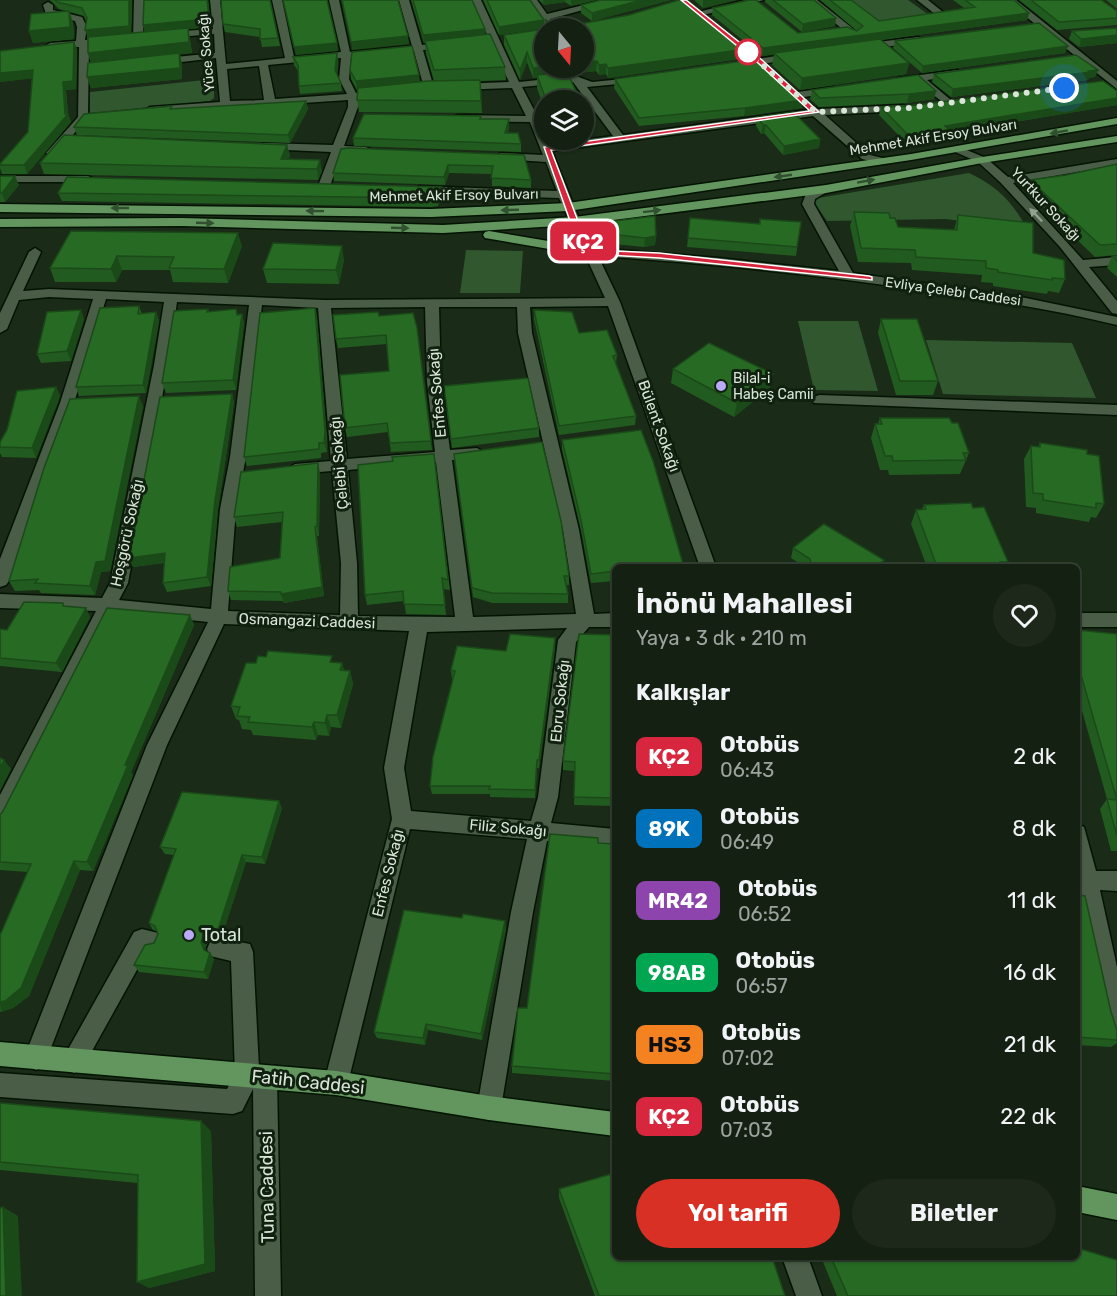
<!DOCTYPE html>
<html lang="tr">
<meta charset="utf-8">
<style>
:root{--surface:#142012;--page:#1d281b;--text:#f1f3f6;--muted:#9da39f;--line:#333e32;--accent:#d93025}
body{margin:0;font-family:Rubik,sans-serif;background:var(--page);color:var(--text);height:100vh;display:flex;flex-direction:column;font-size:22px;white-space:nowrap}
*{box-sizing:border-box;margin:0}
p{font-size:20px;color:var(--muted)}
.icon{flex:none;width:33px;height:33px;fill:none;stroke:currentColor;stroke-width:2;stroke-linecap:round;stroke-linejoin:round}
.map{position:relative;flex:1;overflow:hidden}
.side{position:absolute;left:612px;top:564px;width:468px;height:696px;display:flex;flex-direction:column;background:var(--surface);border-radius:9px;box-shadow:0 2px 4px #0004,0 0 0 2px var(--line)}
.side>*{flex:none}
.badge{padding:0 12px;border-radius:9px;font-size:21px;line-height:39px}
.needle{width:39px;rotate:162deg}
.tools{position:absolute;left:534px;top:18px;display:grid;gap:12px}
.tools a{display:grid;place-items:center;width:60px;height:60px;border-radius:50%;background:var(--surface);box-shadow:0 2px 4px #0004,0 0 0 2px var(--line);font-size:30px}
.you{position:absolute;width:30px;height:30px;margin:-15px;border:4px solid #fff;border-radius:50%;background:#1a73e8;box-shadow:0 0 0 9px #1a73e833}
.map>.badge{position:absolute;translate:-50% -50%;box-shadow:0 0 0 3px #fff}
h2{padding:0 24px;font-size:22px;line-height:54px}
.round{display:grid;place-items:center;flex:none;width:63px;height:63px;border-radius:32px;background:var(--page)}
.head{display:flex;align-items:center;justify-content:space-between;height:102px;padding:0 24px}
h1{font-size:28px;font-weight:700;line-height:45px}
.button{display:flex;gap:12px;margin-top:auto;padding:12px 24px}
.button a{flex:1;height:69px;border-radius:36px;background:var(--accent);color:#fff;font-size:24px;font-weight:700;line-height:69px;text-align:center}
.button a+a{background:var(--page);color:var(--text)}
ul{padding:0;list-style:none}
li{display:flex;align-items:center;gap:18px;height:72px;padding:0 24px}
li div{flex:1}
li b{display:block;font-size:22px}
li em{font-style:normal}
li .badge{min-width:66px;font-weight:700;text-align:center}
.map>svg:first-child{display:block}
</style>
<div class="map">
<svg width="1117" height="1296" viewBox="0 0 1117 1296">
<rect width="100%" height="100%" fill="#1a2b18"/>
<path fill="#30572e" d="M844,0H908L932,17L879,25Z
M214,79V98L210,101L90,113V92Z
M969,173C998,187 1012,201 1027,229L945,219L827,221L812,199Z
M466,250L523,251L520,293H460Z
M798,321H858L878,391L814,390Z
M926,340L1072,343L1096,398L943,394Z"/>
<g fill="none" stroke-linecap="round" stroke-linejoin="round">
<defs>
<path id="minor" d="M134,0H144L143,38L138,41L133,38Z
M210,0H220L226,64L285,58L272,0H282L294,57L341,52L329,0H339L350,52L412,46L399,0H409L422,45L449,42L454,45L449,48L423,50L434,88L429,91L424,88L414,51L351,57L349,79L356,93L380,90L385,93L380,96L358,99V107L344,146L366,147L372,150L366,153L342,152L330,186L324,189L318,186L331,152L264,149L258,146L264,143L333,145L348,107V100L150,113L145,110L150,107L220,102L216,58L156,65L151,62L156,59L215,53L214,34L167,38L162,35L167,32L213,29ZM341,58L339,79L347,94L275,99L268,65ZM259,66L264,100L230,101L227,69Z
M471,0H481L519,82L576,76L592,82L643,77L644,79L639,82L587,87L623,135L807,110V106L811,105L818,109L903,105L908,108L903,111L825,115L870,155L887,159L889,161L883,164L862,159L813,116L552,151L580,221L594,248L719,258L839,271L802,204L806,194L826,185L832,189L815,199L814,204L853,273L1026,298L1117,317V325C1052,309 986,299 920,290C813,274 706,263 598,256L620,302L716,567H700L608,306L530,307L532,333L579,530L594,614L615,613V627H589L576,642L558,797L551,823L615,829V847L547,841L533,912L501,1108L498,1117L489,1120L480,1117L477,1108L511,912L527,839L410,829L348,1083L344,1091L336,1095L328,1091L324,1083L392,819L384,768L409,631L224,624L167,745L44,1066L36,1070L28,1066L24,1058L147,745L208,622L113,612L7,821L0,824V795L96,611L0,608V594L102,598L110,583L154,365L164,302L106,299L74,403L9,581L6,585L0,587V559L60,403L93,299L49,297L19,300L7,329L0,333V313L29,252L35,248L41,252L23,291L49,289L324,300L605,298L559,198L419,194L413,190L419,186L557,191L546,162L501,159L495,156L501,153L543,155L530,122L457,121L452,118L457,115L526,116L512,88L458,90L453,87L458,84L509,82ZM573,82L613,136L550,144L548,140H544L542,125L522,87ZM177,302L249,305L230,457L220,509L211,609L119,600L128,583L168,365ZM262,305L318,308L331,461L295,464L287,469L295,474L332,471L341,563L340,615L228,611L236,509L246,457ZM425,307L427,382L435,452L347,459L331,308ZM439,307H517L518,333L563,530L576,614L473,617L452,460L477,458L485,453L477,448L450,450L441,382ZM436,462L455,617L358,616L357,563L348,470ZM567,628L558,640L538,797L531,821L411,811L404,768L427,632Z
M527,0H537L547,14L604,0H620L550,19L555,28H547Z
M746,0H764L699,16L694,13Z
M806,0H817L866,39V43H860Z
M917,0H928L943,12L935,14Z
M1005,0H1016L1117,81V89Z
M48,2L53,5V10L82,17L87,27L85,40L112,38L117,41L112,44L89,46L88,117L56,155L52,156L46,153L78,117L79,47L47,48L45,46L50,43L76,41L77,27L75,21L46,14L43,5Z
M918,37L923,40L921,42L862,50L857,47L862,44Z
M796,53L799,54V58L737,68L732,65L737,62Z
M957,70L962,73L961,75L927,80L952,101L953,103L948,106L916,82L898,84L893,81L898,78Z
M835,87L840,90L839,92L797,98L792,95L797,92Z
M957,146L986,158L1008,177L1117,159V165L1013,183L1083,260L1117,257V265L1089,267L1117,301V314L1112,313L1060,247L1001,183L978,162L953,151L951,149Z
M0,176H88L94,179L88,182H0Z
M819,395L1117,405V415L814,403L812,400L814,397Z
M1077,613H1117V627H1077Z
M1077,824L1084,827L1096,871H1117V891L1100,890L1117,967V1031L1109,1027L1105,1019L1077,890Z
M142,929L158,933L161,940L158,947L148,950L82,1069L74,1073L66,1069L62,1061L66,1053L134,932Z
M218,938L250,944L253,952L259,1068L265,1065L273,1069L277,1077L281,1296H255L253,1089L242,1111L233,1114L0,1097V1073L227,1089L235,1074L231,961L210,956L207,949L210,942Z
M782,1257H808L822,1296H796Z"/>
<path id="major" d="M1117,118V124L911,160L568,211L431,217L0,212V204L431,209L568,203L911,154Z
M1117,136V142L982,163L826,193L574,225L443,233L182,226L0,227V219L182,218L443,225L574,217L826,185L982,157Z
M489,231L590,248L596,252L590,256L485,238L483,235L485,232Z
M0,1042L336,1071L489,1096L615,1112V1136L489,1120L336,1095L0,1066Z
M1077,1186L1117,1194V1220L1077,1212Z"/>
</defs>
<use href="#minor" stroke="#041403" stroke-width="3"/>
<use href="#major" stroke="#041403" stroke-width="3"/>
<use href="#minor" fill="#495d47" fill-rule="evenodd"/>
<use href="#major" fill="#63965e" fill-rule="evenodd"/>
</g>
<path fill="#225b1f" d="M50,0H132L131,33L145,32L143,25L144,0H208L211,27L188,29L190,39L192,53L180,54L182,64V79L91,88L87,77L91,63L88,53L86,21L84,16L70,12L73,23L74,39L33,43L29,31L67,11L59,9Z
M270,0L280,46L262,47L260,37L225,32L223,24Z
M411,0H472L486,35L505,67L506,80L480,81L482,113L359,112L357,100L358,90H357L351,79L350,70L420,82L434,81L426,53L425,42L424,43Z
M483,0H529L544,20V28L499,35Z
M539,0H595L571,6L565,2L544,5Z
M601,0H671L592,21L581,13V5Z
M694,0H736L703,8Z
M765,0H814L835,26L802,32L765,2Z
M820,0H851L879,21L964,8L953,0H1014L1029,13L1027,20L881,40L909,63L906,74L800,90L772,65L774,54L762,56L712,15L713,8L798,33L857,31Z
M1019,0H1101L1117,11V25L1057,30Z
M1106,0H1117V9Z
M584,28L746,58L608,78L606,74L599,75L596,71L568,74L580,100H544V108L537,88V78H533L527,62L520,80L504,45V35L544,29V68Z
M1117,28V43L1079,47L1069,39L1072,31Z
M895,41L1068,46L1065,53L922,73L893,48Z
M77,49L76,89L66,90L68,114L71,122L27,174H2L0,168V164L28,132L32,78L0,82V51Z
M337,53L338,61L337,74L341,83L342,91L300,94L299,86L298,71L294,65L293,57Z
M1098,70L1095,77L1089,78L1088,80L951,97L932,82L934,74Z
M615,79L803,100L802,108L744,116L639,126L614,88Z
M812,90L936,91L934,99L907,103L819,107L810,99Z
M1117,91V105L948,133L947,138L906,143L879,115L881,107Z
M306,101L308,109L290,143L77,135L74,127L173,109Z
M757,117L820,139L819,148L783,155L764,133L761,134L756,126Z
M481,119L509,127L508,133L521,144V152L354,146L353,138Z
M287,145L290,156L288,159L322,171L318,180L44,174L40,163Z
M524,155L531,180V188L492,186V174L449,173L445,185L334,181L333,173Z
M1117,164V255L1095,257L1026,191L1030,180L1066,175Z
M0,176L19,185L5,202H0Z
M58,193L442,196L438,206L431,207L62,201Z
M854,212L890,218L898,227L954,230L958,215L1033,253L1065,279L1059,293L1048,291L1047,294L993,286V283L981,282L982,275L912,270L911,263L858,262L850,226Z
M690,218L759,224L760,219L801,222L796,256L687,247Z
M589,224L656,236L655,245L644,247L593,242L589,233Z
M71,231L242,246L228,283L173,282L170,270H122L116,282H55L50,268Z
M1112,256H1117V277L1107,268Z
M344,260L339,284L267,283L263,269Z
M139,306L142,314L156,312L159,321L146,393L79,396L76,387Z
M208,309L209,312L236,309L238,315L242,314L244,324L236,390L166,393L162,383Z
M534,310L579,333L617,355L616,364L636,416L635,425L559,435L534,319Z
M379,316L417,328L432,450L391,452L388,432L347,437L345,428L389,371L387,344L338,348L336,339Z
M317,317L327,440V452L321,453V458L247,466L244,457Z
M84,319L71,361L41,363L37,354Z
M881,319L938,381L933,395H896L878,333Z
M673,369L770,388L734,417L671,383Z
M444,386L539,428V437L452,448Z
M56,387L60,396L36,458L2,457L0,453V442Z
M232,394L234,403L218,509L211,586L167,592L163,583L164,563L133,567L129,558Z
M143,406L110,571L101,572L95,595L41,593L39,590L15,591L9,581Z
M880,418L952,423L969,453L960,474L889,475L888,470H880L871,438L875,424H878Z
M562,440L615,567V581L591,583L581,530L562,449Z
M1040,443L1087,454L1104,504L1096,518L1091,517L1089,522L1036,513V508L1026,507L1024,459L1031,446L1038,447Z
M434,454L450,590L443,589L446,615L406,614L404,601L367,605L365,595L393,461Z
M455,463L569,576V585H566L568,594V603H492L473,597Z
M320,473L319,536H317L324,596L284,603L283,601L231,600L228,591L280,558L282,522L237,527L234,517Z
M924,505L973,508L1008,562L1005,567H927L911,524L916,510L922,509Z
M793,548L884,560L881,567H805L791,558Z
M63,603L64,606L90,617L62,672L0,666V629L7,630Z
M190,615L194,625L131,772L133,775L93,871L80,870L29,996L13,1008L0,1012V933H1L28,872L0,870V814Z
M1077,630L1117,634V851H1111L1100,809L1107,799L1077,693Z
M615,635V806L574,805L575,771L563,770V761Z
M555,638V647L539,768H537L535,798L490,797V794H432L430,786L453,679H452L451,670L506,651Z
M333,662L342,663L344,671H350L353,684L341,728L331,727L329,736L318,735L316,740L253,735L251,730L242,729L239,720L236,719L231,706L256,663Z
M282,808L265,864L246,862L222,936L209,940L205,948L206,951L210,953L214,959L208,979L139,972L134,965L154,943L158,934L157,931L153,930L149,923L174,855L165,854L160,847Z
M598,843L615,844V1081L512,1073V1066L527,1008Z
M1077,895L1117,1030V1043L1111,1047L1077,1045Z
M506,929L482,1040L428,1030L425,1045L377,1038L374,1032Z
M0,1103L211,1131L215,1271L149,1288L138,1183L0,1170Z
M559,1189L785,1296H595L559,1198Z
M821,1257H1077L1117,1296H837Z"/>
<path fill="#1b4a19" d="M129,0H132L131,34L88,38L85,30Z
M207,0H208L211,27L188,29L190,39L192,53L180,54L182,64V79L91,88L87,77L91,64L88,53L145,33L143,25Z
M543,0H565V2L544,5Z
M571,0H595L571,6Z
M642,0H671L592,21V13Z
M703,0H736L703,8Z
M69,11L73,23L74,39L33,43L29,31Z
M1029,13L1027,20L762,56L763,48Z
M836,18L835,26L802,32L803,24Z
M544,20V28L499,35V27Z
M485,29L486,37L424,43L423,35Z
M1117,35V43L1079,47L1081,39Z
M408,36L409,44L352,50L351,42Z
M74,42L77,49L76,89L66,90L68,114L71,122L27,174L24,165L65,114L63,82Z
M337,43L338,51L296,55L294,47Z
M1068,46L1065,53L922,73L923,66Z
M747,49L746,58L608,78V68Z
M527,52V62L520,80V70Z
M337,53L338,61L337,79L335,70Z
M597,61L596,71L538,78L537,75V78H533V68H584V63Z
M909,63L906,74L800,90L802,78Z
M606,64V74L599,75V65Z
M33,70L36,78L0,82V73Z
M1098,70L1095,77L1089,78L1088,80L951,97L953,89Z
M419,75L420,83L357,90L356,81Z
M936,91L934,99L907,103L909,94Z
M1117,98V105L948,133L947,138L906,143L908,135L945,126Z
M803,100L802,108L744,116L745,108Z
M306,101L308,109L290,143L288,135Z
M509,119V127L506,141L505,133Z
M584,119H588V131L584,132Z
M763,125H766L764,133L761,134Z
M820,139L819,148L783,155L784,146Z
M287,145L290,156L283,169L281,159Z
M320,160L322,171L318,180L317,169Z
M448,165L449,173L445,185L444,177Z
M15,176L19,185L5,202L2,193Z
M441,187L442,196L438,206V198Z
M238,233L242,246L228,283L224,269Z
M656,236L655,245L644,247L645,238Z
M342,246L344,260L339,284L336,270Z
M117,256L122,270L116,282L111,269Z
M315,308L317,317L327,440V452L324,443Z
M81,310L84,319L71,361L67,351Z
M156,312L159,321L146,393L143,385Z
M242,314L244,324L236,390L233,380Z
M773,374L770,388L734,417L737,403Z
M56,387L60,396L36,458L32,448Z
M232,394L234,403L218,509L211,586L207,577L215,500Z
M139,396L143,406L110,571L101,572L95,595L90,586Z
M318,463L320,473L319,536L317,526Z
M315,527L317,536L324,596L284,603L281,594Z
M165,553L168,562L133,567L129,558Z
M884,560L881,567H876Z
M86,608L90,617L62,672L56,663Z
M190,615L194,625L131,772L133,775L93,871L87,862L125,765Z
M555,638V647L539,768V760Z
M342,663L346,676L340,670Z
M350,671L353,684L341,728L337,715Z
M327,715L331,727L329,736L325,723Z
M314,722L318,735L316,740L312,727Z
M4,760L11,769L0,791V768Z
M279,801L282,808L265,864L262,857Z
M242,855L246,862L222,936L209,940L205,948L208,957L204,950L201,942Z
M74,861L80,870L29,996L13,1008L1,1012L0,1002Z
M505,921L506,929L482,1040L481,1034Z
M210,953L214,959L208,979L204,972Z
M426,1024L428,1030L425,1045L423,1038Z
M201,1121L211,1131L215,1271L149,1288L137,1282Z
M3,1207L18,1216L22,1296H6Z"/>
<path fill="#276a24" stroke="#1b4a19" stroke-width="1.5" d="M55,0H129V26L85,30L87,18L82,8L57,2Z
M144,0H207L209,19L143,25Z
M221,0H270L278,38L260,39V29L223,24Z
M283,0H327L337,43L294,47Z
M342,0H398L408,36L351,42Z
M413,0H472L485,29L423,35Z
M487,0H530L544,20L499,27Z
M601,0H642L592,13L581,5Z
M679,0H687L747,49L608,68L606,64L599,65L597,61L584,63V28H558L629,15Z
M749,0H756L798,33L847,27L857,31L863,26L830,0H851L879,21L975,7L965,0H1014L1029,13L763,48L713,8Z
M773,0H814L836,18L803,24Z
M1031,0H1101L1117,11V18L1059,22Z
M69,11L70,27L29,31L31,14Z
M546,20L552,28H544V67L533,68L527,52L520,70L504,35L544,29Z
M1039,23L1068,46L923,66L895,41Z
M188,28L189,42L88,53V37Z
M1117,28V35L1081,39L1072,31Z
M490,34L505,67L434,70L425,41Z
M880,39L909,63L802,78L774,53Z
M74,42L73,81L63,82L65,114H68L24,165H0V164L28,132L33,70L0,73V51Z
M412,46L419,75L356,81L350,70L352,52Z
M179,53L180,68L87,77L88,63Z
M337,53L335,70L341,83L299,86L298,65L293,57Z
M1076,55L1098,70L1089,71L1091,72L953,89L934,74Z
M757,59L803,100L745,108L639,118L615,79Z
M567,72L580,100H546L537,75Z
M918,75L936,91L909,94L820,98L812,90Z
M480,80L481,101L357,100L358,88L428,81Z
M1103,81L1117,91V98L945,126L949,130L908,135L881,107L909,106Z
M306,101L288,135L74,127L84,114L172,106L170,109Z
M584,109L588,119H584Z
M793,112L820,139L784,146L766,125H763L757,117Z
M364,114L481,116L480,119H509L505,133H518L521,144L353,138Z
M64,135L287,145L281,159L320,160L317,169L40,163Z
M348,148L524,155L531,180L491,178L493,166L448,165L444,177L333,173L341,149Z
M1117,164V244L1100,245L1030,180L1066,175Z
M0,176H15L2,193H0Z
M67,177L441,187L438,198H430L58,193Z
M854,212L889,213L890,218H895L898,227L957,230L958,215L1033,223V253L1064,260L1065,279L1052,278V280L998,272V270L986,268V261L916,257L915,250L861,248Z
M655,216L656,236L645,238L593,232L589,224Z
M690,218L760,224V219L801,222L797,247L688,238Z
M71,231L238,233L224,269L169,268L174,257L117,256L111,269L50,268Z
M273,243L342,246L336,270L263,269Z
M1112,256H1117V261Z
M139,306L138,314L156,312L143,385L76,387L100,308Z
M315,308L325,431L324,443H319V449L244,457L260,313Z
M208,309L207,312L236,309L237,315L242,314L233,380L162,383L174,311Z
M81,310L67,351L37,354L47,312Z
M534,310L572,312L579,333L607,330L617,355L613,356L636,416L559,426Z
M378,312L379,316L413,313L417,328L431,441L390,443L387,423L345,428L340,375L389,371L386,335L336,339L333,315Z
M881,319H917L938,381H900Z
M709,343L773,374L737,403L673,369Z
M528,378L539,428L451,439L444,386Z
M56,387L32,448L0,447V442L7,430L17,391Z
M232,394L215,500L207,577L163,583L165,553L129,558L160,397Z
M139,396L105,561L96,562L90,586L35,583L38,579L9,581L44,468L70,399Z
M880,418H949L952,423H958L969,453H963L966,460L893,461L892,456H885L875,424H882Z
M641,430L653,461L683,564L689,563L690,567H615V571L591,574L581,520L562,440Z
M542,442L561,521L569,576H564L568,594L492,593L472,588L454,454Z
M1040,443L1087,450V454L1099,456L1104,504L1096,503V508L1043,500V494L1033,493L1031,446L1040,447Z
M434,454L448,580L442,578L445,605L404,604L403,591L365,595L358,465L393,461L392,457Z
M318,463L317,526L315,527L322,587L281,594V592L228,591L230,567L280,558L283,512L234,517L241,472Z
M971,503L973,508L984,507L1008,562H1000L1002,567H948L947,564H936L916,510L926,509L924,505Z
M824,524L884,560L876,567H812L810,559L793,548Z
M24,602L63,603V606L86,608L56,663L0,658V629L7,630Z
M107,608L190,615L125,765H128L87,862L74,861L21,988L5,1001L0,1002V933H1L31,864L0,862V814L2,813Z
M1077,630L1117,634V800L1077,661Z
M510,634L555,638L539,760H537L535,790L489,789L490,786H430L433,757L455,671L451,670L457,646L506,651Z
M579,634L615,635V798L574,797L575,762L563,761Z
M268,651L332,656L330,662L342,663L340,670L350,671L337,715H327L325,723L314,722L312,727L248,722L250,717L237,716L240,707L231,706L246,663H256L258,656L266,657Z
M0,758L4,760L0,768Z
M182,792L279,801L262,857L242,855L218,930L205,933L201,942L204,950L210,953L204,972L134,965L145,945L154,943L158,934L155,926L149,923L176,849L160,847Z
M1107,799L1117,800V836Z
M1077,820L1080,834H1077Z
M550,834L598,838V843L615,844V1074L512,1066L518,1008H527Z
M1077,895L1085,896L1111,1012L1117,1030V1040L1077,1037Z
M404,910L462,918L463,914L505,921L481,1034L426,1024L423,1038L374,1032Z
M0,1103L201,1121L205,1264L137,1282L138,1175L0,1162Z
M615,1173V1257H772L785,1296H599L559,1189Z
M3,1207L6,1296H0V1208Z
M1077,1248L1117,1260V1296H848L831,1257H1077Z"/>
<defs><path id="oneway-solid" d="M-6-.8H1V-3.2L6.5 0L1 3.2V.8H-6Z" transform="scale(1.5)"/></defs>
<g fill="#31502f">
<use href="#oneway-solid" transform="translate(1059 132) rotate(170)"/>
<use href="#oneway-solid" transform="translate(783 176) rotate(172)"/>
<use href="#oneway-solid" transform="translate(866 181) rotate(-10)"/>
<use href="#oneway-solid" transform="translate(120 208) rotate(180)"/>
<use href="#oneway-solid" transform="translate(510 210) rotate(178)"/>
<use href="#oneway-solid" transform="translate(315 211) rotate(-179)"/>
<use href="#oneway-solid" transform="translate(652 211) rotate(-7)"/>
<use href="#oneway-solid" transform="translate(205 223) rotate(2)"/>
<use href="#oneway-solid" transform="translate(400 228) rotate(2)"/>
</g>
<use fill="#92a190" href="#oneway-solid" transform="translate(1036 215) rotate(-134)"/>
<path fill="#d7263d" stroke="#fff" stroke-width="1.5" d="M681,0H686L762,60L819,112L551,150L578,221L593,250L659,253L869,276L872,277V280L659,258L590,254L586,252L570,221L544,147L810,111L758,63Z"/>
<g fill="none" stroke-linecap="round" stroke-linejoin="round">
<path stroke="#dae5d9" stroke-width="6" stroke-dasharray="0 10.8" d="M748,52L816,112L908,108L1064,88"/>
</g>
<circle fill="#fff" stroke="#d7263d" stroke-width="3" cx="748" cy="52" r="12"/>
<g fill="#b9abf7" stroke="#10220f" stroke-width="2">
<circle cx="721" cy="386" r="6"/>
<circle cx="189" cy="935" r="6"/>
</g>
<g text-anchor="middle" stroke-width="6" stroke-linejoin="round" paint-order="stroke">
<g font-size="14" fill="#dae5d9" stroke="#10220f">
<text transform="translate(206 53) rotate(-95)" y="5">Yüce Sokağı</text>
<text transform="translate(933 137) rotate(-9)" y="5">Mehmet Akif Ersoy Bulvarı</text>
<text transform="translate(454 195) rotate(-1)" y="5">Mehmet Akif Ersoy Bulvarı</text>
<text transform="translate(1046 204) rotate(47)" y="5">Yurtkur Sokağı</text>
<text transform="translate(953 291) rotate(8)" y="5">Evliya Çelebi Caddesi</text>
</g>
<g font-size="14" fill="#dae5d9" stroke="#10220f" text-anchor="start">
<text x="733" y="383">Bilal-i<tspan x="733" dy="16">Habeş Camii</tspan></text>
</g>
<g font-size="15" fill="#dae5d9" stroke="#10220f">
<text transform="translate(437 393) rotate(-95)" y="5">Enfes Sokağı</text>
<text transform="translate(659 426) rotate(70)" y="5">Bülent Sokağı</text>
<text transform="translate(339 463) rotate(-95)" y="5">Çelebi Sokağı</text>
<text transform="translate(127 533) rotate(-78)" y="5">Hoşgörü Sokağı</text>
<text transform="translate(307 621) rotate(2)" y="5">Osmangazi Caddesi</text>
<text transform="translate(560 701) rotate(-84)" y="5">Ebru Sokağı</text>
<text transform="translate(508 828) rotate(5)" y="5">Filiz Sokağı</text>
<text transform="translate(388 873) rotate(-76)" y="5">Enfes Sokağı</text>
</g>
<g font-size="18" fill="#dae5d9" stroke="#10220f" text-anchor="start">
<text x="201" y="941">Total</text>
</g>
<g font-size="18" fill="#dae5d9" stroke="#10220f">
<text transform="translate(308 1082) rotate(6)" y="6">Fatih Caddesi</text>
<text transform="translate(267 1187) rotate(-91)" y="6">Tuna Caddesi</text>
</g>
</g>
</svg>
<div class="tools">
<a><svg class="needle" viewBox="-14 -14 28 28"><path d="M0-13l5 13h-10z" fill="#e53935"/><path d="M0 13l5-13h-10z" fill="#9da39f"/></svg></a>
<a><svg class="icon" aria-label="layers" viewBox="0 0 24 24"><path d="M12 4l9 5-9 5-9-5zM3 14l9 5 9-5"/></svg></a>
</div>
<div class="you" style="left:1064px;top:88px"></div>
<b class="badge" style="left:583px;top:241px;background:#d7263d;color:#fff">KÇ2</b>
<section class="side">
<div class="head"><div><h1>İnönü Mahallesi</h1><p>Yaya · 3 dk · 210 m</p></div><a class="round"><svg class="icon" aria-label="heart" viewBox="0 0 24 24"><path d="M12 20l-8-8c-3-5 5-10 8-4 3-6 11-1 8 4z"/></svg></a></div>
<h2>Kalkışlar</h2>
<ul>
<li><span class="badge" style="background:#d7263d;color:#fff">KÇ2</span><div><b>Otobüs</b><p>06:43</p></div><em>2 dk</em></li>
<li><span class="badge" style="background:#0072bc;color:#fff">89K</span><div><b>Otobüs</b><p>06:49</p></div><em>8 dk</em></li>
<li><span class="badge" style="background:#8e44ad;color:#fff">MR42</span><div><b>Otobüs</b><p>06:52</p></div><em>11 dk</em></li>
<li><span class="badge" style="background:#00a651;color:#fff">98AB</span><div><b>Otobüs</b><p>06:57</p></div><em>16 dk</em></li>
<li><span class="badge" style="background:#f58220;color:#111">HS3</span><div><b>Otobüs</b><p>07:02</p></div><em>21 dk</em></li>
<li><span class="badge" style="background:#d7263d;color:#fff">KÇ2</span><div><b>Otobüs</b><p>07:03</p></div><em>22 dk</em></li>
</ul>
<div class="button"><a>Yol tarifi</a><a>Biletler</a></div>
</section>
</div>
